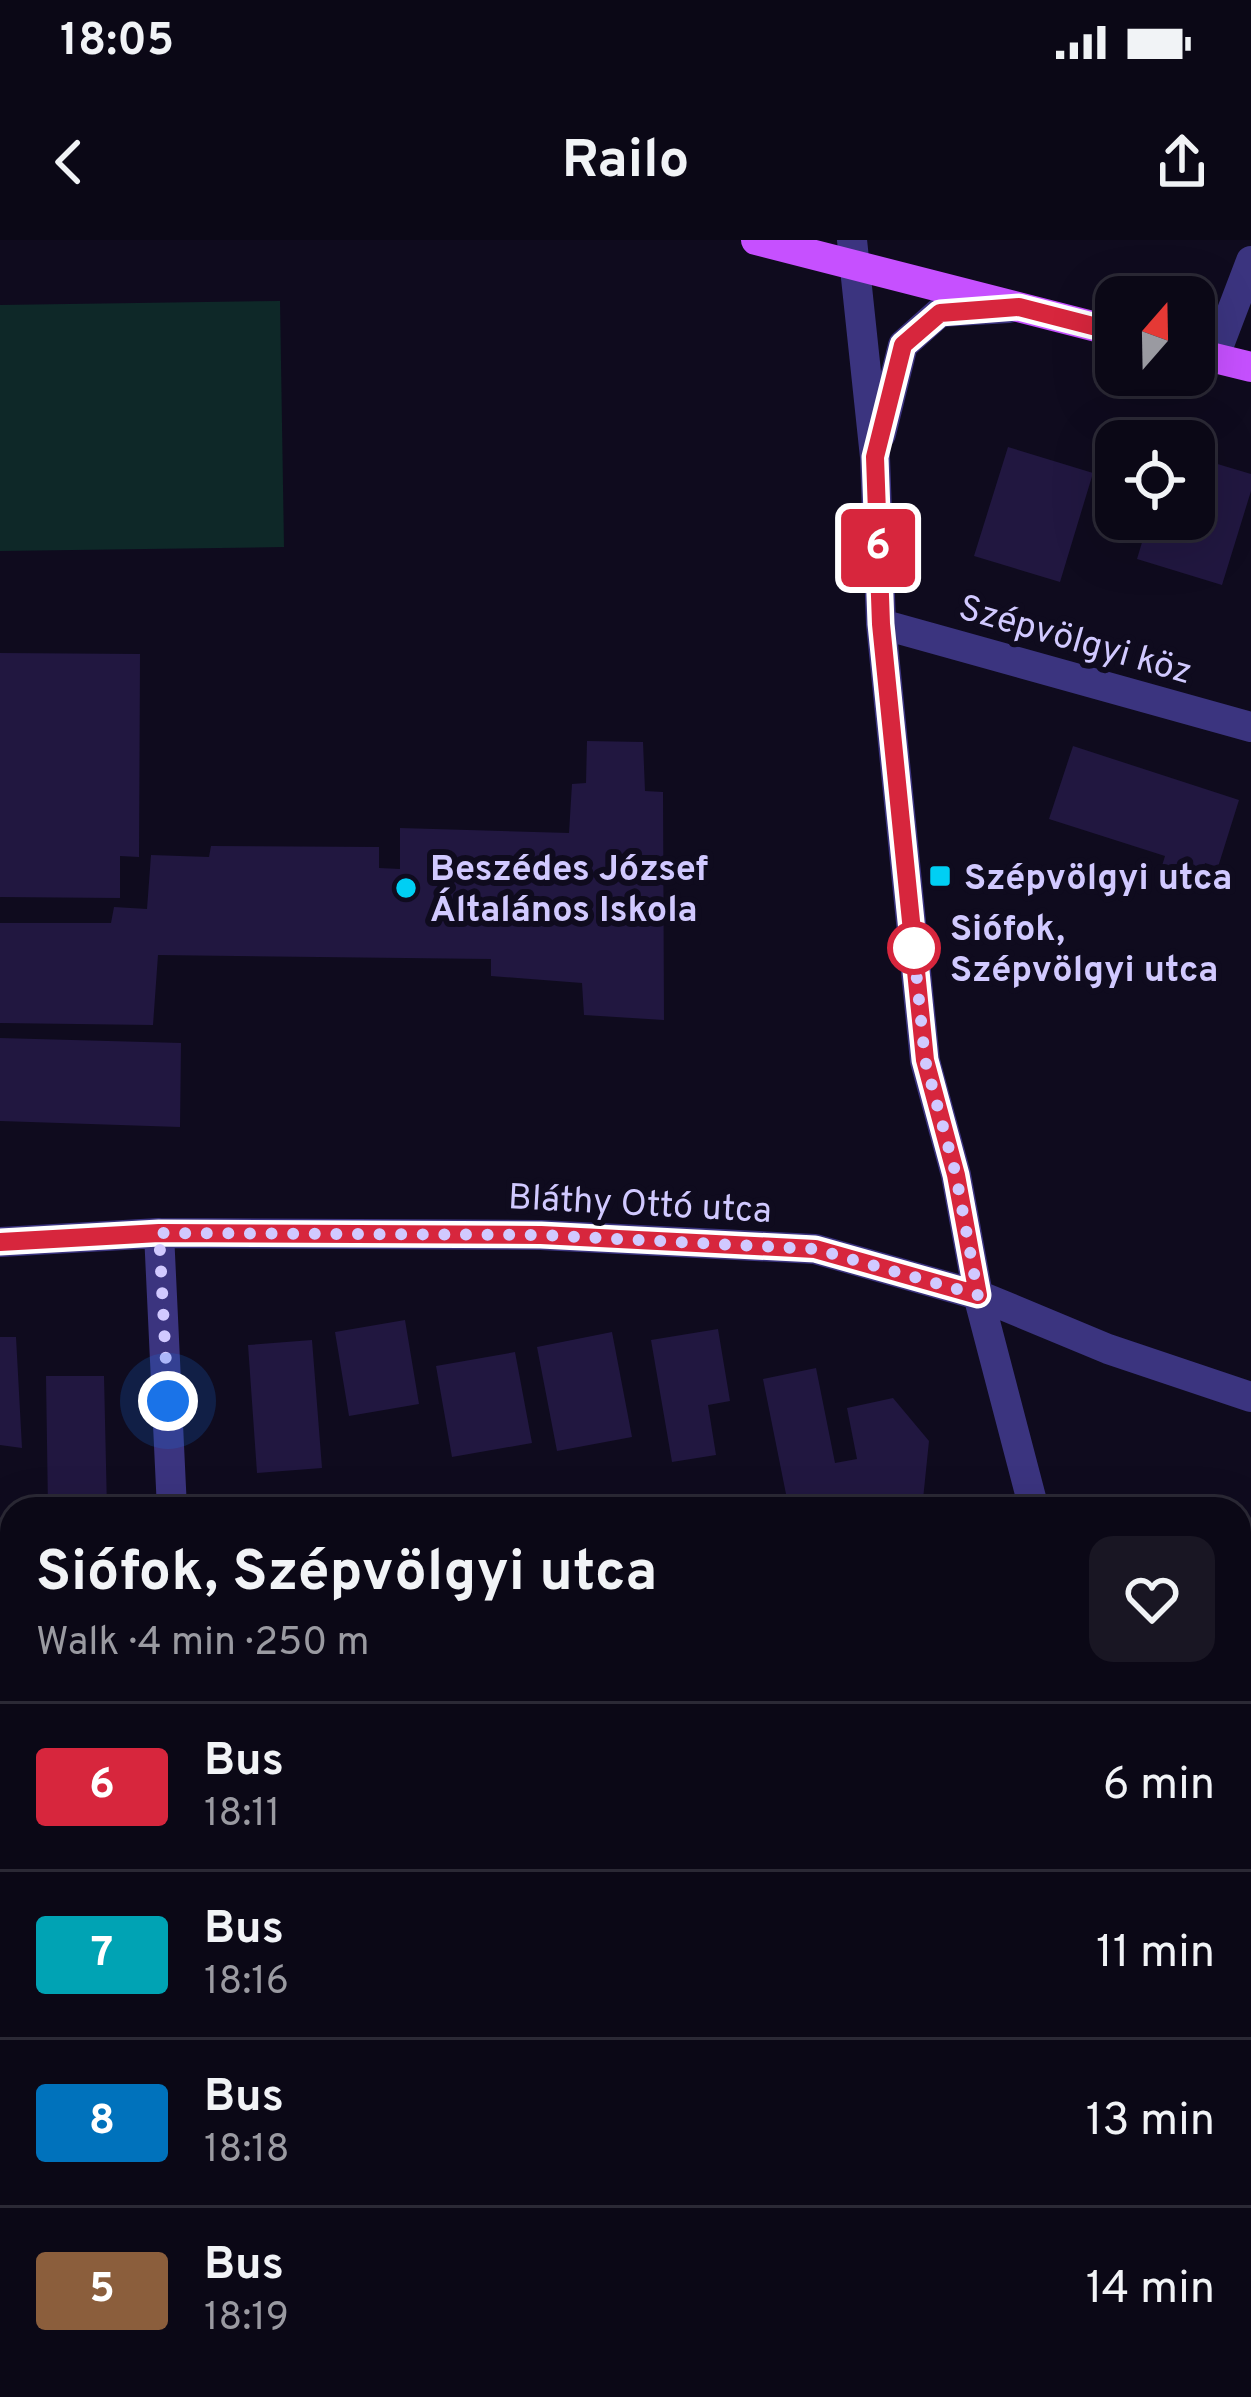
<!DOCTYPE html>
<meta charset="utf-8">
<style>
:root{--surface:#0b0816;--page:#191623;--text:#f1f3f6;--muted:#9a9aa1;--line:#2b2935}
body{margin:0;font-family:Overpass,sans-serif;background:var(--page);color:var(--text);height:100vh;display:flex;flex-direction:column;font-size:45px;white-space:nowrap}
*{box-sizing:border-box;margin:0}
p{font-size:39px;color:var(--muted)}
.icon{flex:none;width:66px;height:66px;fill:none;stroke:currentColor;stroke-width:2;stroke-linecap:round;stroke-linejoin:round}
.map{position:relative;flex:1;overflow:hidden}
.side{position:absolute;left:0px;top:1257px;width:1251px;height:900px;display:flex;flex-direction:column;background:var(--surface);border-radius:36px 36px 0 0;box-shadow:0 12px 48px #0002,0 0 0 3px var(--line)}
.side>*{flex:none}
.badge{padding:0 24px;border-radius:9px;font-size:42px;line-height:78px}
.needle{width:78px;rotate:20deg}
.tools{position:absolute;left:1095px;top:36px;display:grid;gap:24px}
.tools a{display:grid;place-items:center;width:120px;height:120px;border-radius:24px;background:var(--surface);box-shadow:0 12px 48px #0002,0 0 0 3px var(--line);font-size:60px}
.you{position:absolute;width:60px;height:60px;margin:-30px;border:9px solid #fff;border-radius:50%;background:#1a73e8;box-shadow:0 0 0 18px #1a73e833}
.map>.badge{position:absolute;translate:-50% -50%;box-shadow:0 0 0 6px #fff}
.round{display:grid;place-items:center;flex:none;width:126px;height:126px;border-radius:24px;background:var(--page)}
.head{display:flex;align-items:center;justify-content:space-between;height:204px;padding:0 36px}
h1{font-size:57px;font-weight:700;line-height:90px}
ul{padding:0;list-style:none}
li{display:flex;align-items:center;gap:36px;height:168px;padding:0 36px;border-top:3px solid var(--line)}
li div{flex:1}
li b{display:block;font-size:45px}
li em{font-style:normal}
li .badge{min-width:132px;font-weight:700;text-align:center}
.status{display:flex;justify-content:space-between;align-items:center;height:84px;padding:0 60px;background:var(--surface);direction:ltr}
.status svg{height:33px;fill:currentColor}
header{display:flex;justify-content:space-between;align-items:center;height:156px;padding:0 36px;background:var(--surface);font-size:54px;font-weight:700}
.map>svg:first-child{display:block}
</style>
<div class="status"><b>18:05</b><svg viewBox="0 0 49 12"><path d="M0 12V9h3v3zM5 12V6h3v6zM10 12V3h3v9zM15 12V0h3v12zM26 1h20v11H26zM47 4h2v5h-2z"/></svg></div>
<header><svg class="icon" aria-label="back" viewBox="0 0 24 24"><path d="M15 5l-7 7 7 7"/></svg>Railo<svg class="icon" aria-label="share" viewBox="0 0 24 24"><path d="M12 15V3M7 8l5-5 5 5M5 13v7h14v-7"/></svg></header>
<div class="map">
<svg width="1251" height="2157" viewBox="0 0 1251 2157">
<rect width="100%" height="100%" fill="#0f0b1e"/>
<path fill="#0e2828" d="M280,61L284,307L0,311V65Z"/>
<path fill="#211740" d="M1008,207L1093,233L1060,342L974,316Z
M1194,217L1251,234V251L1222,345L1137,319L1149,279H1194Z
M0,413L140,414L139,617L120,616V658L0,657Z
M587,501L643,502L645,551L663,552L664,780L584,775L582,743L491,736V719L158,715L153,785L0,783V683H111L114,667L147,669L151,615L209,617L211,606L379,607V628L400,629V588L569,593L572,544L586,543Z
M1073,506L1239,560L1218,627L1205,623L1199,641L1161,629L1165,616L1049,579Z
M0,798L181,803L180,887L0,881Z
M405,1080L419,1164L349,1176L335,1092Z
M718,1089L730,1161L708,1165L716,1215L672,1222L651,1100Z
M612,1092L632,1197L557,1211L537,1107Z
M0,1097H16L22,1208L0,1205Z
M312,1100L322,1228L257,1233L248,1105Z
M515,1112L532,1203L452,1217L436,1126Z
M816,1128L835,1223L857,1219L847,1168L893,1158L929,1201L922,1269H789L763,1139Z
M46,1136H104L107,1269H48Z
M1239,1512H1251V1577H1239Z
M12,1590V1741L0,1742V1591Z
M1239,1737L1251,1738V1817L1239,1816Z
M12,1816V1882L0,1883V1817Z
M1239,1844H1251V1905L1239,1906Z
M246,2145H303V2157H246Z"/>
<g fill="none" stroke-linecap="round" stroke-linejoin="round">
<path stroke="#3b347f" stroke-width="30" d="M852,0L875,217L881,384L925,821L956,935L978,1055L1034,1269
M1214,118L1251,21
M881,194L903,105L940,72L1009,68
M881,384L1251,487
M159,993L172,1269
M0,1002L159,993L541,995L815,1009L978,1055L1108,1109L1251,1157
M0,1526L12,1522
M187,2145V2157
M1043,2157L1044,2145"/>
<path stroke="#c650ff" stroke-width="30" d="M756,0L1116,92
M1194,113L1251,127"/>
</g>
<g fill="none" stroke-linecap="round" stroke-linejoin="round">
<defs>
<path id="line" d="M0,1002L159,993L541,995L815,1009L978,1055L956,935L925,820L881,384L875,217L903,105L940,73L1019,67L1116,92"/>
</defs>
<use href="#line" stroke="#fff" stroke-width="27"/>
<use href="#line" stroke="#d7263d" stroke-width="18"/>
<path stroke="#d1c9ff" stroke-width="12" stroke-dasharray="0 21.6" d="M168,1161L159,993L541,995L815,1009L978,1055L956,935L925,820L912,690L914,708"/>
</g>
<g fill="#00cff4" stroke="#0f0b1e" stroke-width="4.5">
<rect x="928" y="624" width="24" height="24" rx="6"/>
<circle cx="406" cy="648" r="12"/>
</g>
<circle fill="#fff" stroke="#d7263d" stroke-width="6" cx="914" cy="708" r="24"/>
<g text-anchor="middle" stroke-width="12" stroke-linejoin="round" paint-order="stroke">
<g font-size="36" fill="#d1c9ff" stroke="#0f0b1e">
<text transform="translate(1076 398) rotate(16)" y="13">Szépvölgyi köz</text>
<text transform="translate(640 962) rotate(3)" y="13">Bláthy Ottó utca</text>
</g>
<g font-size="36" font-weight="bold" fill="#d1c9ff" stroke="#0f0b1e" text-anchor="start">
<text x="430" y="640">Beszédes József<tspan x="430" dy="41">Általános Iskola</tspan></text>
<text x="964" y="649">Szépvölgyi utca</text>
</g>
<g font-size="36" font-weight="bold" fill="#d1c9ff" stroke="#0f0b1e" text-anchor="start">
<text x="950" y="700">Siófok,<tspan x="950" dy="41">Szépvölgyi utca</tspan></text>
</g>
</g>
</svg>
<div class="tools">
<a><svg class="needle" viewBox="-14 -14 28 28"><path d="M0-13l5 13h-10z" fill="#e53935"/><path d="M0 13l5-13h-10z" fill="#9a9aa1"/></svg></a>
<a><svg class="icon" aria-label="locate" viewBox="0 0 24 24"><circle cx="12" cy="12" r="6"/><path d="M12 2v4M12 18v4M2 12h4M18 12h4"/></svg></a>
</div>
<div class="you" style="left:168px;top:1161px"></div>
<b class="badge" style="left:878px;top:308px;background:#d7263d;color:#fff">6</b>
<section class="side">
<div class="head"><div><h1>Siófok, Szépvölgyi utca</h1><p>Walk · 4 min · 250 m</p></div><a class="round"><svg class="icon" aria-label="heart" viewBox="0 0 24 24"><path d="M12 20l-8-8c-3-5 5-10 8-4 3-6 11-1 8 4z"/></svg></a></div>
<ul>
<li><span class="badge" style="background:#d7263d;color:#fff">6</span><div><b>Bus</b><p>18:11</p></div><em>6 min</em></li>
<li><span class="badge" style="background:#00a3b4;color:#fff">7</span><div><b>Bus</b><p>18:16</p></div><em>11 min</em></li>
<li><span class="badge" style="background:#0072bc;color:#fff">8</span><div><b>Bus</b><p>18:18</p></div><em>13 min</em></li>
<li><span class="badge" style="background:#8b5e3c;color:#fff">5</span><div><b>Bus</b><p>18:19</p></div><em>14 min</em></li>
</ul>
</section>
</div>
